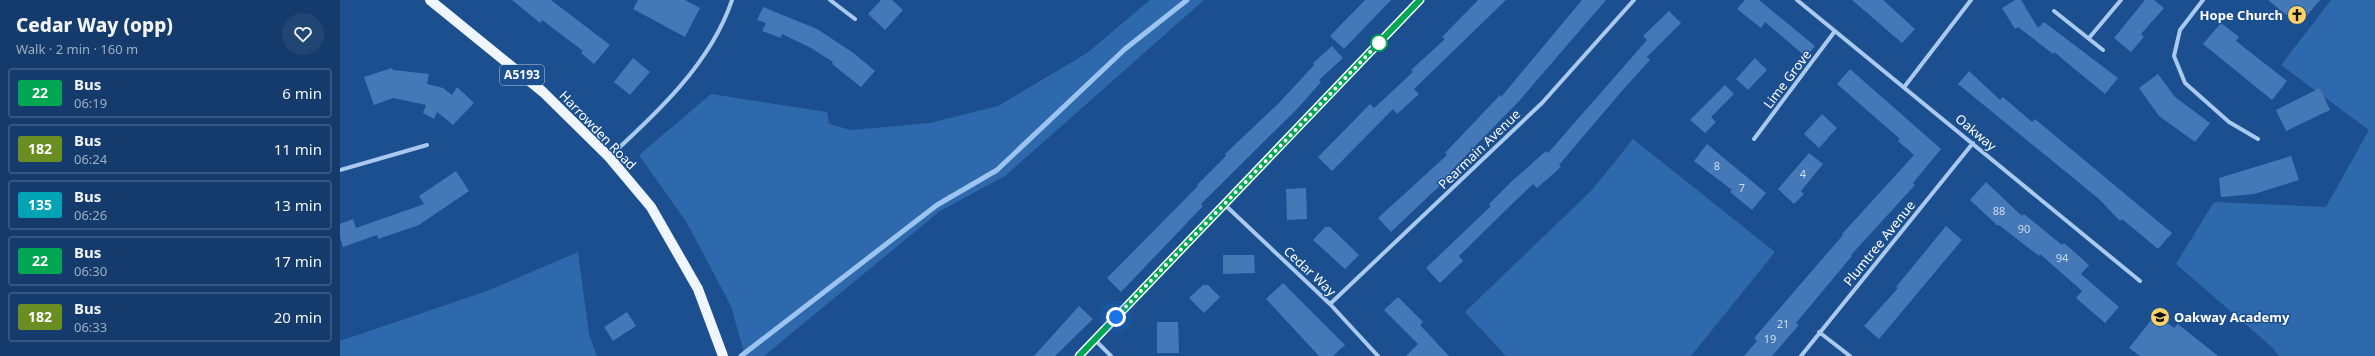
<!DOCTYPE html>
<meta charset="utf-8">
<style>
:root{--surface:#143b6b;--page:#214673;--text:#f1f3f6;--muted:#9dadc1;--line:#33557e}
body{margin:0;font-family:"Noto Sans",sans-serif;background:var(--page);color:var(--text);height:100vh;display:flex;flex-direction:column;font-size:15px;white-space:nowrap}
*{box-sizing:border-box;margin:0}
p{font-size:13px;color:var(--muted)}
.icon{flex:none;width:22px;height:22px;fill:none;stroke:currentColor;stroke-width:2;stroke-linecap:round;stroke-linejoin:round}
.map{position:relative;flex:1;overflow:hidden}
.details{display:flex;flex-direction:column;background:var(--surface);width:340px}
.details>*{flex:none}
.badge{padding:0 8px;border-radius:3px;font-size:14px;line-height:26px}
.you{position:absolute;width:20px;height:20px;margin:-10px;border:3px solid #fff;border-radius:50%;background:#1a73e8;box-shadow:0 0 0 6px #1a73e833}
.map>.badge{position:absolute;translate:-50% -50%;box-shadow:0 0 0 2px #fff}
.round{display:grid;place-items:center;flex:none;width:42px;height:42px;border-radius:21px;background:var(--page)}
.headline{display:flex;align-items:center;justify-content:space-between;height:68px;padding:0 16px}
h1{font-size:19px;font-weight:800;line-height:30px}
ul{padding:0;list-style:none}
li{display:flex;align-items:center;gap:12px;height:50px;margin:0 8px 6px;padding:0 8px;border:2px solid var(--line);border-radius:4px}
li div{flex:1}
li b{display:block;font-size:15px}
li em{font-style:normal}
li .badge{min-width:44px;font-weight:700;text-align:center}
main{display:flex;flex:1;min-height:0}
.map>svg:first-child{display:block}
</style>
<main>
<section class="details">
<div class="headline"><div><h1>Cedar Way (opp)</h1><p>Walk · 2 min · 160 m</p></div><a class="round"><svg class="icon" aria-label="heart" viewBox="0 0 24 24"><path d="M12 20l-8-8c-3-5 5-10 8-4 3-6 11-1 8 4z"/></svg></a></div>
<ul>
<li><span class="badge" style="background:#00a651;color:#fff">22</span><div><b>Bus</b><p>06:19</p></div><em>6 min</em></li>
<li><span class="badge" style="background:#6b8e23;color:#fff">182</span><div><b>Bus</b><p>06:24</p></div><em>11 min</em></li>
<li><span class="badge" style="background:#00a3b4;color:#fff">135</span><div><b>Bus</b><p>06:26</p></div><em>13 min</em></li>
<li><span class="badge" style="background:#00a651;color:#fff">22</span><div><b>Bus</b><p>06:30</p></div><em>17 min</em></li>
<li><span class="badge" style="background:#6b8e23;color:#fff">182</span><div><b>Bus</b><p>06:33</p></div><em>20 min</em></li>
</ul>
</section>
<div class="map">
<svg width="2035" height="356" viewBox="0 0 2035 356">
<rect width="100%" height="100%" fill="#1b4f8f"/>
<path fill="#2e69ad" d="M810,0H864L665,176L600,211L424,356H405L391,306L347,223L299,155L371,94L487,112L489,124L511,130L590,123L658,106L747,53Z
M1991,0H2035V356H1939L1933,348L1836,264L1874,202L1986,207L2029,130L1941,65Z
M1293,139L1435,252L1351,356H1166L1125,312L1252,190Z
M238,252L249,334L257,356H0V341L147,291Z"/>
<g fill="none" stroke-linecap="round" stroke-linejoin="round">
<path stroke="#9cc4f0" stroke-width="5" d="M401,356L597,205L657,170L785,49L847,0"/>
</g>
<path fill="#4478b7" d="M172,0H211L270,45L254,64L241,53L243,51L202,20L200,23Z
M298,0H345L360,8L345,37L293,9Z
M541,0H552L563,10L545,30L528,14Z
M1025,0H1051L1004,49L990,36Z
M1138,0H1166L1074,89L1079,94L1057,114L1053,109L992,171L978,157L1030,104L1034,108L1073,72L1071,70L1105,39L1102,37Z
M1242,0H1266L1180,100L1111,171L1113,173L1051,232L1038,218L1107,155L1105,153L1160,95L1161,97Z
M1405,0H1419L1475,46L1466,57L1425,22L1421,28L1397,9Z
M1512,0H1543L1575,29L1562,43Z
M1675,0H1681L1698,28L1704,22L1778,78L1765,94L1714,52L1713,54L1678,27L1675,29L1662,8Z
M1805,0H1814L1824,8L1801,34L1804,37L1791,52L1774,38Z
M1928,0H1980L1959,25Z
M423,7L477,29L515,54L535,71L521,87L492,64L493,62L471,48L442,34L441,38L422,31L426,23L417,20Z
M1329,11L1341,23L1307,57L1310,60L1281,92L1219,165L1221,167L1197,188L1193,184L1172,204L1119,256L1123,261L1100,283L1086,268L1151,206L1149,204L1172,181L1206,151L1208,153L1307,40L1303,36Z
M1881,23L1899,37L1896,41L1947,81L1932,100L1863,44Z
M992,46L1003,58L979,80L981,82L958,108L861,204L863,206L781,292L767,278L858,186L857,185L886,156L885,154L939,103L974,65L973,63Z
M293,58L310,72L290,95L274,82Z
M1415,58L1427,70L1408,90L1396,79Z
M52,68L53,70L89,74L87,84L103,88L112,95L117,87L134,103L113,125L97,112L94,119L83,113L86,105L53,98L34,105L24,77Z
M1510,69L1601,149L1573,183L1575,185L1511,255L1512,256L1456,323L1459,325L1432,356H1404L1417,341L1414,338L1503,235L1502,234L1574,155L1558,141L1560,139L1497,84Z
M1629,71L1660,100L1663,97L1692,122L1695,119L1832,233L1818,249L1782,219L1780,221L1759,199L1618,84Z
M1818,74L1835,97L1870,123L1855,142L1819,116L1799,88Z
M1385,85L1394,94L1371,117L1376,122L1365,133L1350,120Z
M1980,88L1990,110L1946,131L1936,110Z
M1482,114L1497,128L1479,148L1464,134Z
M1367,144L1426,193L1412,210L1390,192L1392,190L1354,161Z
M1469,153L1483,164L1461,191L1464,194L1454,204L1438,189Z
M1951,156L1959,180L1914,194L1881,197L1879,178Z
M116,171L129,191L79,225L38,239L37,235L3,247L0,237V224L13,219L16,228L84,204L79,196Z
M1646,182L1682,216L1684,214L1722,245L1724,243L1749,265L1741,274L1779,307L1765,323L1736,298L1742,291L1700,254L1699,256L1659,225L1658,226L1630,200Z
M966,188L967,219L947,220L946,189Z
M1606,226L1622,240L1539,339L1524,326L1558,288L1556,287Z
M985,227H990L1019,255L1005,269L973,240Z
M883,255H914L915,273L883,274Z
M943,283L1005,345L993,356H979L926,299Z
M863,285H868L880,297L864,313L849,298Z
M1058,297L1083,322L1080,325L1109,356H1066L1078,344L1044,310Z
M739,306L753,319L715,356H694Z
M287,312L296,326L273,341L264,327Z
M1816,314L1834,328L1838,324L1878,356H1800L1789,348Z
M817,322H838L839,353H817Z"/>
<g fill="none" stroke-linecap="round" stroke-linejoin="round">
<path stroke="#a9c9ee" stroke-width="4" d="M490,0L515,19
M1457,0L1800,281
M1863,0L1840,30L1834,56L1845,83L1889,122L1918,139
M1714,11L1763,50
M1749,38L1781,0
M1565,86L1631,0
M1414,139L1495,31
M269,157C317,113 371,63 392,0
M0,170L87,145
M884,204L990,304L1038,356
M990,304L1202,103L1294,0
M1479,332L1510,356
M755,340L771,356
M739,356L1080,0
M1461,356L1633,143"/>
<path stroke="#f0f6ff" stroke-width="10" d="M90,0L203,92L269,157L311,207L358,289L383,356"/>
</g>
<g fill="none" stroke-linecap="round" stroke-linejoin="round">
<defs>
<path id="line" d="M739,356L1080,0"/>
</defs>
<use href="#line" stroke="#fff" stroke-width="9"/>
<use href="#line" stroke="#00a651" stroke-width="6"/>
<path stroke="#fff" stroke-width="4" stroke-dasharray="0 7.2" d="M776,317L1039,43"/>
</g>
<defs>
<symbol id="church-disc" viewBox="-11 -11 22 22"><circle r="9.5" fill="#ffd166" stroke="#1b4f8f"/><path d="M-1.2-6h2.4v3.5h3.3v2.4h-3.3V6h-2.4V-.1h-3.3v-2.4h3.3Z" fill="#111"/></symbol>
<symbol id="school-disc" viewBox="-11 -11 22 22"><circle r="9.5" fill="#ffd166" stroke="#1b4f8f"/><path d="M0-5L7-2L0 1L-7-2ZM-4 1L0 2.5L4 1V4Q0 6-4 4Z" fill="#111"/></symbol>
</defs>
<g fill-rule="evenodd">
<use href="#church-disc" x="1946" y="4" width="22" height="22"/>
<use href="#school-disc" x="1809" y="306" width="22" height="22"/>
</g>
<circle fill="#fff" stroke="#00a651" stroke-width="2" cx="1039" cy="43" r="8"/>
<g text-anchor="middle" stroke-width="3" stroke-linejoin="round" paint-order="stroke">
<g font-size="11" fill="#d0dded">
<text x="1377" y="170">8</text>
<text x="1463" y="178">4</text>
<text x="1402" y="192">7</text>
<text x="1659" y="215">88</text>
<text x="1684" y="233">90</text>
<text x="1722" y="262">94</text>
<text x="1443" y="328">21</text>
<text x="1430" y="343">19</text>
</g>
<rect fill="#1b4f8f" stroke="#bbcadd" stroke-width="1" x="160" y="65" width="44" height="20" rx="3"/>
<g font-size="12" font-weight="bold" fill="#fff">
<text x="182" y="79">A5193</text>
</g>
<g font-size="13" font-weight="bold" fill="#fff" stroke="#1b4f8f" text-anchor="end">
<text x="1943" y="20">Hope Church</text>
<text x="1834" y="322" text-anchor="start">Oakway Academy</text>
</g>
<g font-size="13" fill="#fff" stroke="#1b4f8f">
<text transform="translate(1447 79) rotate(-53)" y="5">Lime Grove</text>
<text transform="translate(258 130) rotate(46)" y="5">Harrowden Road</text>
<text transform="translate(1636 132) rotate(40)" y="5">Oakway</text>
<text transform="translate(1139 149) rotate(-44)" y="5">Pearmain Avenue</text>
<text transform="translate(1539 243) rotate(-51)" y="5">Plumtree Avenue</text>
<text transform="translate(970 271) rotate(43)" y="5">Cedar Way</text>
</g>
</g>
</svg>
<div class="you" style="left:776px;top:317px"></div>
</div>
</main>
